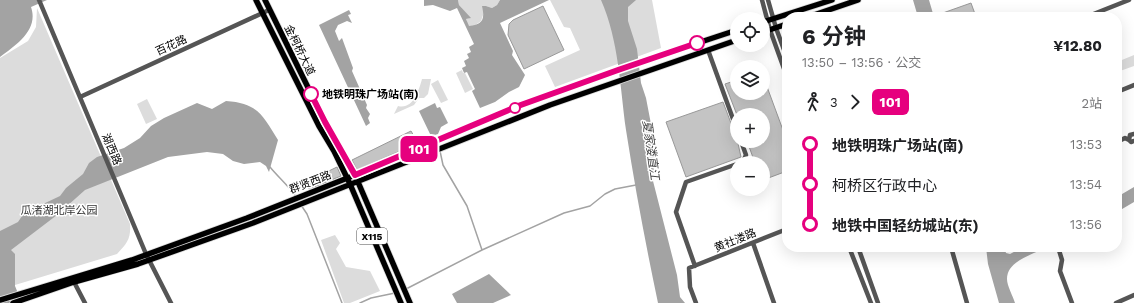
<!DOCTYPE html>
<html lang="zh">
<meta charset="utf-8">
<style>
:root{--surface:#fff;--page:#f2f2f2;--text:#202124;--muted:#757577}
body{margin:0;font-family:"Work Sans","Noto Sans SC",sans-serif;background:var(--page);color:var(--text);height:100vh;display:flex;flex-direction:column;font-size:15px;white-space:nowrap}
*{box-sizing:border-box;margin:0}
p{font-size:13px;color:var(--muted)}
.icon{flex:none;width:22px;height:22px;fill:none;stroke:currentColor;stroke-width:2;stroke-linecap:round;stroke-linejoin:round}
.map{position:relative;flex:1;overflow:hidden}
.drawer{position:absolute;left:782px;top:12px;width:340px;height:240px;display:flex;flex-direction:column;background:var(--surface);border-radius:16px;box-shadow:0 4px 16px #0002}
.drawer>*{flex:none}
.badge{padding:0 8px;border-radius:6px;font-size:14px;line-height:26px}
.fabs{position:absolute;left:730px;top:12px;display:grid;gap:8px}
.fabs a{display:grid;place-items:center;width:40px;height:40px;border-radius:50%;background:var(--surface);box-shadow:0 4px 16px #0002;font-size:20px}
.map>.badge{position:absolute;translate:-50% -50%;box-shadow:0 0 0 2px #fff}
.legs{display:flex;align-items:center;gap:6px;height:44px;padding:0 20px;font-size:13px}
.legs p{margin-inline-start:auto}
.headline{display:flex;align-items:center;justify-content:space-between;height:68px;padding:0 20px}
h1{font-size:22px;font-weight:700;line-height:30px}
ul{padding:0 20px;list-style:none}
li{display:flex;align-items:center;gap:14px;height:40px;font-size:15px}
li i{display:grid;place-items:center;width:6px;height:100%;margin:0 5px;background:currentColor}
li i::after{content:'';width:10px;height:10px;margin:-5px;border:3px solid;border-radius:50%;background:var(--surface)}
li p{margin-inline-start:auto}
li:first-child i{background:linear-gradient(#0000 50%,currentColor 0)}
li:last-child i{background:linear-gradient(currentColor 50%,#0000 0)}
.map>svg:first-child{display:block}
</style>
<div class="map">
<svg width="1134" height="303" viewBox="0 0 1134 303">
<rect width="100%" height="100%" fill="#fff"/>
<path fill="#dcdcdc" d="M458,0H500L497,5L492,8L486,6L481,21L474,26H468L466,19L470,18L459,5Z
M550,0H652L661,48L555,87L545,66L580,50L570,28L564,27Z
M37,8L130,224C131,239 127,243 117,254L15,285L0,291V58L28,41L36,27Z
M1134,55V66L1120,71L1117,62Z
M462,70L463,73H465L473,89L465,93L456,73Z
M422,79H431L428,94L424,98H419L414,105L394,114L398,106C413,110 419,90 422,79Z
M438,80L448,100L441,103L431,84Z
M147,99L157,119L146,124L137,104Z
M335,235L340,243L336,249L346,267L370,271L380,291L350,303H344L321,240Z"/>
<path fill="#a3a3a3" d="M0,0H47L31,7C39,30 16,45 0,57Z
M424,0H458L459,5L471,18L466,19L469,26C483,25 485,19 482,6H486L492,8L497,5L500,0H549L500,23L513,51L512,55L525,75L519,87L509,92L495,102L480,108L472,91L475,89L467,72L464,73L462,68L466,66L464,61L469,58L467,54L471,52L469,47L474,44L457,8L450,11L433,5L424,6Z
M601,0H636L628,7V21L637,49L641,83L646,98L655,145L653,181L677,275L680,297L685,303H658C646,246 635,188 626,130C620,87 619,41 601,0Z
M913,0H929L934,17H918Z
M349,10L351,14L348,15L352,23L347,21L338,25L335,31L339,41L342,38L353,68L352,71L367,105L366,108L370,114L368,118L370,123L366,126L319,25Z
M226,101C258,103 263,116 278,140L269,172L266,166L260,162L244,164L233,161L223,154L207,152L168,157L85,190L57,215L11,250L15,254V286L22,303H0V231L18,222L24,213L60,196L66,188L83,174L89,163L97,157L124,148L140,138L151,126L164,118L197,103L212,109Z
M435,103L437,108L440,107L448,123L441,127L438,134L431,136L419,111Z
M1134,187V202L1117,212V197Z
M986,247H1004L1006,253L1010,254L1023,247H1047C1035,254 1007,260 1007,279C1007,286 1013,296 1015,303H999L988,264Z
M489,274L511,295L493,303H457L452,294Z"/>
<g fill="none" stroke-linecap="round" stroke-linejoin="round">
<path stroke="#a3a3a3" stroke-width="1.5" d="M440,151L443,165L467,206L482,250
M270,167C278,177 289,186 296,197
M301,205L307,214L342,303
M406,289L482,250L564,213L590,206L605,194L615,189L636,185
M360,303L371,298L395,293"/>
</g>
<path fill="#c4c4c4" stroke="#999" d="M971,3L975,14L967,17H941L940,14Z
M543,6L564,50L524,69L508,35L509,24L513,20Z
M737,80V93H763V85L766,84L787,141V171L763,180V163H755L747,141H763V115H737L725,84Z
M723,102L737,139L741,157L686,177L666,122Z
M411,131L418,143L357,170L352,160Z
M337,167L341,176L309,189L306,182Z"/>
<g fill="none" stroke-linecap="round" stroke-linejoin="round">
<defs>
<path id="major" d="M256,0L319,126L334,151L350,184L401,303
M265,0L325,122L355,175L410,303
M808,17L858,0
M763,22L832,0
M763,32L787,24
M0,300L132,260L247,218L365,171L518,106L619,69L737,30
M13,303L74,282L138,264L253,223L550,105L737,40"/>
</defs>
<use href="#major" stroke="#dbdbdb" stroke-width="7"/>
<path stroke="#555" stroke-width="4.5" d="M39,0L146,254L171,303
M762,0L770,30L787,77
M768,0L776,28L787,58
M1086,17L1129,0
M708,50L737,130
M1117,92L1134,85
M80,97L269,10
M1134,134L1130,135L1129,140L1131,142L1134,141
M1117,142L1125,138L1129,140
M739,163L743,162L746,155L741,141
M753,243L774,303
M849,247L871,303
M858,247L878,303
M951,247L967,303
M1058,247L1062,260L1060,271L1072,303
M695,266L676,212L686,182L737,164
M74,282L85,303
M696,303L690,287L689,268L787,229
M1116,303L1134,295"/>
<use href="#major" stroke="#000" stroke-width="5.5"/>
</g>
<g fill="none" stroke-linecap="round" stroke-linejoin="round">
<defs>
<path id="line-1" d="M311,94L325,122L355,175L518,106L618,70L697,43"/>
</defs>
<use href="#line-1" stroke="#fff" stroke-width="9"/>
<use href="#line-1" stroke="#e6007e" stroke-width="6"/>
</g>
<g fill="#fff" stroke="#e6007e" stroke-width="2">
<circle cx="697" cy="43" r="7"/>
<circle cx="311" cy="94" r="7"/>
<circle cx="515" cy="108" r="5"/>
</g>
<g text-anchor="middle" stroke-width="3" stroke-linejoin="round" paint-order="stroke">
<rect fill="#fff" stroke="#4c4c4c" stroke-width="1" x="357" y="228" width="30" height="16" rx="3"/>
<g font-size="10" font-weight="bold" fill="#000">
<text x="372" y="240">X115</text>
</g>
<g font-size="11" fill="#000" stroke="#fff">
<text transform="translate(171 45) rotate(-25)" y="4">百花路</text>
<text transform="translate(300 50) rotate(64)" y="4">金柯桥大道</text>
<text transform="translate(112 149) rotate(67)" y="4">湖西路</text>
<text transform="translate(310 182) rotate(-21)" y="4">群贤西路</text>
<text transform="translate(735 240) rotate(-22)" y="4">黄社溇路</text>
</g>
<g font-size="11" font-weight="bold" fill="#000" stroke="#fff" text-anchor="start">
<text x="322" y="98">地铁明珠广场站(南)</text>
</g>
<g font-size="11" fill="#333" stroke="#fff">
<text x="59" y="214">瓜渚湖北岸公园</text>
</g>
<g font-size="12" font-style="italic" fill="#444" stroke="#fff">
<text transform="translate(651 150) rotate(82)" y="4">夏家溇直江</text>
</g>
</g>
</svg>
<div class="fabs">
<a><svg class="icon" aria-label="locate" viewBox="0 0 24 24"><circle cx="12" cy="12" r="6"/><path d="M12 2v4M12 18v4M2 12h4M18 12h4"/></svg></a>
<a><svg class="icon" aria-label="layers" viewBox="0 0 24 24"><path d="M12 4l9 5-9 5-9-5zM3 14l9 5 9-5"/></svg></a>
<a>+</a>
<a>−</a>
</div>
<b class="badge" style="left:419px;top:149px;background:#e6007e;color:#fff">101</b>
<section class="drawer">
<div class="headline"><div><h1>6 分钟</h1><p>13:50 – 13:56 · 公交</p></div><b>¥12.80</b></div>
<div class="legs"><svg class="icon" aria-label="walk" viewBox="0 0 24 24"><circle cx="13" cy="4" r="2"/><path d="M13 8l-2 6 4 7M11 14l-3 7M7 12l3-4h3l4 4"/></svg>3<svg class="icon" aria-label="forward" viewBox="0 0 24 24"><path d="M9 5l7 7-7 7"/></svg><b class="badge" style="background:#e6007e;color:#fff">101</b><p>2站</p></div>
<ul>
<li><i style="color:#e6007e"></i><b>地铁明珠广场站(南)</b><p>13:53</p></li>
<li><i style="color:#e6007e"></i><span>柯桥区行政中心</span><p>13:54</p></li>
<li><i style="color:#e6007e"></i><b>地铁中国轻纺城站(东)</b><p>13:56</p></li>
</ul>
</section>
</div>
